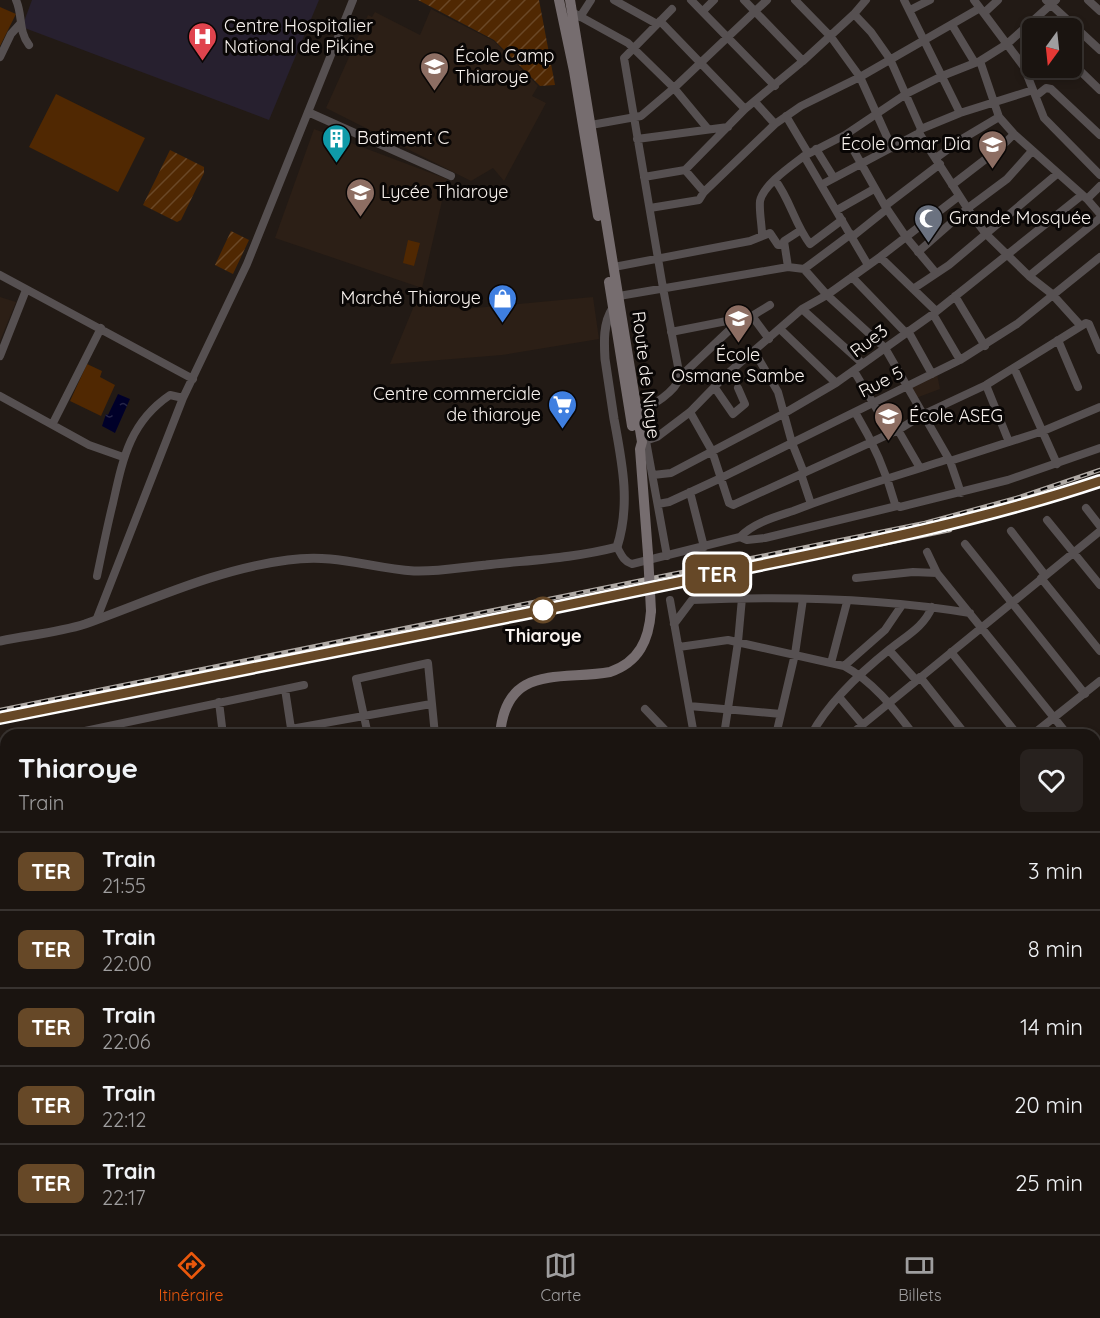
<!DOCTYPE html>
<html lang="fr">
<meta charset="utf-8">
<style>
:root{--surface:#1a1410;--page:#27211e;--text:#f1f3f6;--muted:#9f9e9f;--line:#383330;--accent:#ea580c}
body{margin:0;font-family:Quicksand,sans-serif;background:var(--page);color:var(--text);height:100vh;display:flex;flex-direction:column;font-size:22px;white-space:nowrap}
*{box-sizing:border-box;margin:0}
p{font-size:20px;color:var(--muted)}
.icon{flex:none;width:33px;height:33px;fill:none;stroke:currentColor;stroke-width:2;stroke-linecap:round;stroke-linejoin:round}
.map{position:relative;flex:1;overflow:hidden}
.details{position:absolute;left:0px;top:729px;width:1101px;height:506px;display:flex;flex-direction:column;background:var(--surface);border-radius:18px 18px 0 0;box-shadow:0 3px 9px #0003,0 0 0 2px var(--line)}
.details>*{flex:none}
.badge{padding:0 12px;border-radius:9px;font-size:21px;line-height:39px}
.needle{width:39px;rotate:195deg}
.buttons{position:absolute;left:1022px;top:18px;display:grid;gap:12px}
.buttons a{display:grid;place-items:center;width:60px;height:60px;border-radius:9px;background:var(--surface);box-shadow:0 3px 9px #0003,0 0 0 2px var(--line);font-size:30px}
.map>.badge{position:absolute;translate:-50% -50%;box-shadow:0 0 0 3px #fff}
.round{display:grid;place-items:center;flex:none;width:63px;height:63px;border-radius:9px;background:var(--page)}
.summary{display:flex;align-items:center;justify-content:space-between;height:102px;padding:0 18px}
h1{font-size:28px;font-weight:800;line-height:45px}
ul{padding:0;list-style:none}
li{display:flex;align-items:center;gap:18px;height:78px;padding:0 18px;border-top:2px solid var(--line)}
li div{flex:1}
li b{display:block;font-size:22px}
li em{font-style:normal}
li .badge{min-width:66px;font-weight:700;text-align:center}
.tabs{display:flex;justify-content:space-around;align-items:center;height:84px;border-top:2px solid var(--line);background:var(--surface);font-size:16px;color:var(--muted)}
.tabs a{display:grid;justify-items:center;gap:3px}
.tabs .current{color:var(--accent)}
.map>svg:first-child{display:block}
</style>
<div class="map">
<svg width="1100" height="1234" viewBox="0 0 1100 1234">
<defs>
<pattern id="wetland-marsh" width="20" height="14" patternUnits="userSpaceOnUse" patternTransform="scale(1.5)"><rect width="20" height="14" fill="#502802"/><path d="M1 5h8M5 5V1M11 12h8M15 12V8" fill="none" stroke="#6a4827"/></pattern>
<pattern id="garden-furrows" width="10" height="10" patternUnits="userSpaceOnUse" patternTransform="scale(1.5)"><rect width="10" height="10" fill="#502802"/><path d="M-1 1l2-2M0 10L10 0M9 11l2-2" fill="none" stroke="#6a4827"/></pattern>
<pattern id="water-ripples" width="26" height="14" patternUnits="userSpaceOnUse" patternTransform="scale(1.5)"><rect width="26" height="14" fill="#000029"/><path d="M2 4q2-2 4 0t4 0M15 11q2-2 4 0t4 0" fill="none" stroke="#262648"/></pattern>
</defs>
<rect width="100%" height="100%" fill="#221a15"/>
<path fill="#2c1f16" d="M431,9L494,41L538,86L532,96L546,103L504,181L493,168L471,181L326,108L368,15L372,17L375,12L420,35Z
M314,129L447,179L422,288L275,238Z
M0,297L16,302L0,341Z
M593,297L599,339L502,355L390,364L416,301L464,309Z
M937,374L940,389L916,398L911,387Z"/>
<path fill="#27202f" d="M32,0H319L269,120L22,27Z"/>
<path fill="#502802" d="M0,7L16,14L0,46Z
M56,94L145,138L118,192L29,147Z
M408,240L420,243L414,266L403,263Z
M87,364L102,371L100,377L115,385L101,416L70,401Z"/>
<path fill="url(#wetland-marsh)" d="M6,1082V1147L0,1136V1109L2,1108L0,1095L6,1091L1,1086Z"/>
<path fill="url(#garden-furrows)" d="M418,0H539L555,85L540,86L494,40Z
M170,150L204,167V173L181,220L177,222L143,205Z
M231,231L249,240L233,274L215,265Z"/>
<path fill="url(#water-ripples)" d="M118,394L130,399L115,433L102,426L106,414L108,415Z
M515,1228L661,1229L657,1234H507Z"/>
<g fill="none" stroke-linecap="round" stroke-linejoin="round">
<path stroke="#565051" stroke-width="8" d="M16,0C23,15 18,31 29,45
M614,0L657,24
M691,0L775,86
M744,0L803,61
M795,0L831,37L860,77L892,148
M904,0L960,113
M974,0L1024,67L1044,118L1100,175
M1046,0L1100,50
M1088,0L1100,11
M672,9L624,58L663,288L680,377
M910,10L930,0
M703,11L714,0
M572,12L628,43L674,88L708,129
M984,13L998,0
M854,14L871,32L890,59L921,129L919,133L973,217L986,234L1029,276L1052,294L1080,325
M580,17L591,0
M660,21L745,109
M952,25L975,63
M0,57L11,34L20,24
M980,61L999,117L1014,134L1087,199L1100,214
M1071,62L1100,90
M1024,67L1032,60
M1036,96L1046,88L1051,89L1100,135
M755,102L775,124
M308,112L451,176
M786,116L808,153
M591,125L641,116L674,88L767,0
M921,129L960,113L1033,90
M845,135L885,206
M637,139L728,127
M816,149L834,178
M936,158L962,139L999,117
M685,170L704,192
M644,177L685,170L745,109L803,61L854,14L866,0
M775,180C790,199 795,225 810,244L842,220
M821,185L919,133
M952,185L1000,148L1014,134
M1087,199L1100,186
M650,208L699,200L704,192L775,124L801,106L860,77L980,8
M887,209L906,237L936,273
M837,210L874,189
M762,235C762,225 759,212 760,201C763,185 791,166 804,156
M852,237L887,209L885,206L940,164
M918,252L968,208L1007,179L1032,151
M880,257L936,311
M868,265L804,156L845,135L906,94L942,76L980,61L1007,44L1056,0
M614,267L750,241L770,233L778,245L783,244
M788,267L784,241L801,230
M804,269L851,234
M0,275L193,379
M1029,276L1100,218
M852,277L906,333
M913,289L949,265L1057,174
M619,296L788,267L804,269L827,295L885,348L950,461L961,493
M955,296L985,346
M802,309L862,363
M933,314L960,360
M752,316L770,305
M780,329L836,383
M908,331L932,374
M671,332L752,316L769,339
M1058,340L1078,387
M754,351L778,392L792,443L804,473
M0,356L26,290
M1014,368L1057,464
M854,371L891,433
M986,385L1009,442
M715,388L733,414L745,404L738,388
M0,396L89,445L123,457
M690,412L712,451L729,503L733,505L898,430L924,414L986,385L1086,323L1089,324L1100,350
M855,412C873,442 886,471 895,504L900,507L1008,480L1100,448
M637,413C652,405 675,393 680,377L741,319
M53,423L101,328
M898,430L920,468
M646,441L667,556
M642,442L657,437L690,412L726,375L802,309L827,295L880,257L959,196
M950,461L1043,431L1100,407
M801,474L811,504
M653,475L671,473L783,414L836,383L933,314L1082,195
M690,492L704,547
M658,504L669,502L721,478L960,360L1017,324L1100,257
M1086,508L1100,526
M1047,520L1100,585
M1011,531L1045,575
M740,537L747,540L765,538L897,506
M965,544L1085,694
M617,547C621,554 623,561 632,564L740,537C753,523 775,517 793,511C844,491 897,476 949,459
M927,552L937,573L1068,735
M97,576C102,552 107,527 113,503C123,458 130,422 170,395L183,398
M856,578L913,572L937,573
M1041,578L1100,651
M670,600L694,735
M97,618L183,398L247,264L353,0
M674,624L692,600C782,596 881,598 970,613
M679,647L728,640L844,666C874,682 894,709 914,735
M889,650L916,680
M951,652L1018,735
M831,663L847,602
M844,666L885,630L902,605
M920,677L966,735
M285,689L292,735
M839,697L862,724
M219,702L223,735
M689,706L781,714
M645,709L670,735
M291,729L431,704
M66,735L304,685
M368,735L356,679L428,663L435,735
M724,735L738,642L742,598
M776,735L795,654L803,599
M811,735C829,702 861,672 890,649C906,636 924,627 932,607
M850,735L1100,531
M1032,735L1100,681
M0,744L6,743
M1095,769L1100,775
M0,793L6,792
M1095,831L1100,837
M1095,896L1100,902
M1095,959L1100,965
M0,972L6,971
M0,1039L6,1037
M1095,1068L1100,1064
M0,1082L6,1077
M1095,1085L1100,1091
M0,1151L6,1162
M1095,1157L1100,1151
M1095,1208L1100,1212
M44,1228L48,1234
M187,1228L189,1234
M296,1228L297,1234
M386,1228L388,1234
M429,1228L432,1234
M464,1228L467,1234
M549,1228L553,1234
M730,1228L731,1230
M776,1228L780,1234
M1020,1228L1027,1234
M1060,1228L1068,1234
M680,1231L697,1234
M8,1234L12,1228
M119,1234L127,1228
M233,1234L249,1229
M314,1234L324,1228
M403,1234L411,1228
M496,1234L504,1228
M802,1234L809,1228
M893,1234L901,1228
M954,1234L961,1228"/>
<path stroke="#565051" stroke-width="9" d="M0,641C28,635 57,633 85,624C152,600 217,569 288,560C336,553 369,568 414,571C438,572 463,567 486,565C530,560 575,558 617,547C631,504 622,462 614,419C611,399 608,379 605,359C604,342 603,323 613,308
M1095,996L1100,992
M1095,1007L1100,1003"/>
<path stroke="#766d6f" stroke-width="10" d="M559,0L574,71L598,216
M570,0L642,442L640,449L648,554
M609,282L632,426
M500,735C506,663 560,681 610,672C639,662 649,640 651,611
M0,902L6,900
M1095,1139L1100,1144"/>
<defs>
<path id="rail" d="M939,527L1009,510L1100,481
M653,591L950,530
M292,660L660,586
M0,710L925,523L1020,497L1100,470
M0,722L300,662"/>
</defs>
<use href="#rail" stroke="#afa9a4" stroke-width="4.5"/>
<use href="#rail" stroke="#090605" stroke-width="2" stroke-dasharray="7" stroke-linecap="butt"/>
<path stroke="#766d6f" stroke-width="10" d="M648,554L651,611"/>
</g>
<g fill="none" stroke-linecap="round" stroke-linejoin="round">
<defs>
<path id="line" d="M0,718C229,672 459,628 688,580C826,551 965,526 1100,481"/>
</defs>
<use href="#line" stroke="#fff" stroke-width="14"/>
<use href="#line" stroke="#664827" stroke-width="9"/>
</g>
<defs>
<symbol id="hospital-pin" viewBox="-11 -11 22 30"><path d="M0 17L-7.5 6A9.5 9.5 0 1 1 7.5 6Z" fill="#e0444e" stroke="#090605"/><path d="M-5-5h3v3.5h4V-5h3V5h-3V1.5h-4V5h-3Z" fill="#fff"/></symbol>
<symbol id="school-pin" viewBox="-11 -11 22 30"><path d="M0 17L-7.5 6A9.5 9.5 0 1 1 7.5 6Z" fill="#8d6e63" stroke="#090605"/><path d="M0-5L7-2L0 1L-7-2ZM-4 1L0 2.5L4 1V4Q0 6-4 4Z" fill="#fff"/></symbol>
<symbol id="building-pin" viewBox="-11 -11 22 30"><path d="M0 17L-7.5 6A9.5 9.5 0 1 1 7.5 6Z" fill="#0f9aa8" stroke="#090605"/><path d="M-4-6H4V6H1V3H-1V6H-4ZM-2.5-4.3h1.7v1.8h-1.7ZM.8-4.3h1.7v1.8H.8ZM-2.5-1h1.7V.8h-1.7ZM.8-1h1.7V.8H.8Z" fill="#fff"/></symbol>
<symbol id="mosque-pin" viewBox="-11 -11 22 30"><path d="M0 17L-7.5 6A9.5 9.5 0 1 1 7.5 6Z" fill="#6b7280" stroke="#090605"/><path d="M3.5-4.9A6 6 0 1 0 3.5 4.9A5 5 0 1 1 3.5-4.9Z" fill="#fff"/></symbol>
<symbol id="shop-pin" viewBox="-11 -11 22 30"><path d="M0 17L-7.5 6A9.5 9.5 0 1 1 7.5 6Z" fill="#3f7fe0" stroke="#090605"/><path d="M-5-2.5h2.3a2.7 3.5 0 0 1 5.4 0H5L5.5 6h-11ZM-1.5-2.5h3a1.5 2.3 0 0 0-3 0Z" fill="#fff"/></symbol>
<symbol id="supermarket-pin" viewBox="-11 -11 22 30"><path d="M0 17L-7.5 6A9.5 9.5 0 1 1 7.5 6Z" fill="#3f7fe0" stroke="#090605"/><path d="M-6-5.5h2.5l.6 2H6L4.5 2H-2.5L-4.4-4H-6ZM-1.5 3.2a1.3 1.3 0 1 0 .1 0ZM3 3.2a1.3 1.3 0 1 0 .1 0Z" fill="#fff"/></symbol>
</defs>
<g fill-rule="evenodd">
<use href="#hospital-pin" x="186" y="20" width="33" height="45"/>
<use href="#school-pin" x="418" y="50" width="33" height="45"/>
<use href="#building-pin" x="320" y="122" width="33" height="45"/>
<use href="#school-pin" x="976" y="128" width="33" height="45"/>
<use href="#school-pin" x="344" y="176" width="33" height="45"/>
<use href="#mosque-pin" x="912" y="202" width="33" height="45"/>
<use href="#shop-pin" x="486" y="282" width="33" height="45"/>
<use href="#school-pin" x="722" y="302" width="33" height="45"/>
<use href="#supermarket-pin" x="546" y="388" width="33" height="45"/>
<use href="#school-pin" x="872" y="400" width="33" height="45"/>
</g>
<circle fill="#fff" stroke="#664827" stroke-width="3" cx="543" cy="610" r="12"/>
<g text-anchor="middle" stroke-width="6" stroke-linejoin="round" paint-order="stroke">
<g font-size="18" fill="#f8f2ee" stroke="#090605" text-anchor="start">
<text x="224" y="32">Centre Hospitalier<tspan x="224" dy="21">National de Pikine</tspan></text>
<text x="455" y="62">École Camp<tspan x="455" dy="21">Thiaroye</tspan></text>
<text x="357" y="144">Batiment C</text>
<text x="971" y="150" text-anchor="end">École Omar Dia</text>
<text x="381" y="198">Lycée Thiaroye</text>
<text x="949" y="224">Grande Mosquée</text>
<text x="481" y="304" text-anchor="end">Marché Thiaroye</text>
<text x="738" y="361" text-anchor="middle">École<tspan x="738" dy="21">Osmane Sambe</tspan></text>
<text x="541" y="400" text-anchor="end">Centre commerciale<tspan x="541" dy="21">de thiaroye</tspan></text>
<text x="909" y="422">École ASEG</text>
</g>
<g font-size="18" fill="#f8f2ee" stroke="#090605">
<text transform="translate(869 341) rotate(-37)" y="6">Rue3</text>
<text transform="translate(646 375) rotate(83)" y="6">Route de Niaye</text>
<text transform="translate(881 382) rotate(-27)" y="6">Rue 5</text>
</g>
<g font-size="18" font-weight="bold" fill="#f8f2ee" stroke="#090605">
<text x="543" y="642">Thiaroye</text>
</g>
</g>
</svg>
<div class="buttons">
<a><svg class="needle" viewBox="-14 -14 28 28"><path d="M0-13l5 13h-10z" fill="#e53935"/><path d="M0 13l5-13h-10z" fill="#9f9e9f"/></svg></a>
</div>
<b class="badge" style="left:717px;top:574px;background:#664827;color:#fff">TER</b>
<section class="details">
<div class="summary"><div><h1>Thiaroye</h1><p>Train</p></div><a class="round"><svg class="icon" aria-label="heart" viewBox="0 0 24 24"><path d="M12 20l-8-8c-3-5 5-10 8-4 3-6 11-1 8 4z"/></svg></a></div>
<ul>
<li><span class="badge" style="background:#664827;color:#fff">TER</span><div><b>Train</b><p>21:55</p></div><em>3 min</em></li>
<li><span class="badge" style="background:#664827;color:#fff">TER</span><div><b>Train</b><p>22:00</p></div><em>8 min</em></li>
<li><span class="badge" style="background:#664827;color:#fff">TER</span><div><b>Train</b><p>22:06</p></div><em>14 min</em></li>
<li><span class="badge" style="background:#664827;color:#fff">TER</span><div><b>Train</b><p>22:12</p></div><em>20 min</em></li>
<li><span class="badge" style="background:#664827;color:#fff">TER</span><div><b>Train</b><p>22:17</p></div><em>25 min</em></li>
</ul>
</section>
</div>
<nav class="tabs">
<a class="current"><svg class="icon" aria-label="directions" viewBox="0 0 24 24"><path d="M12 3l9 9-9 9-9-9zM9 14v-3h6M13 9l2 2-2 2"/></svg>Itinéraire</a>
<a><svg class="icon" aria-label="map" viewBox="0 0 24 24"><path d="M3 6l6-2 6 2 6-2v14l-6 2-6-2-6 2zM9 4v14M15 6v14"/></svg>Carte</a>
<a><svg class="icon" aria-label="tickets" viewBox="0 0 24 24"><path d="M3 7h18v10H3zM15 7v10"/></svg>Billets</a>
</nav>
